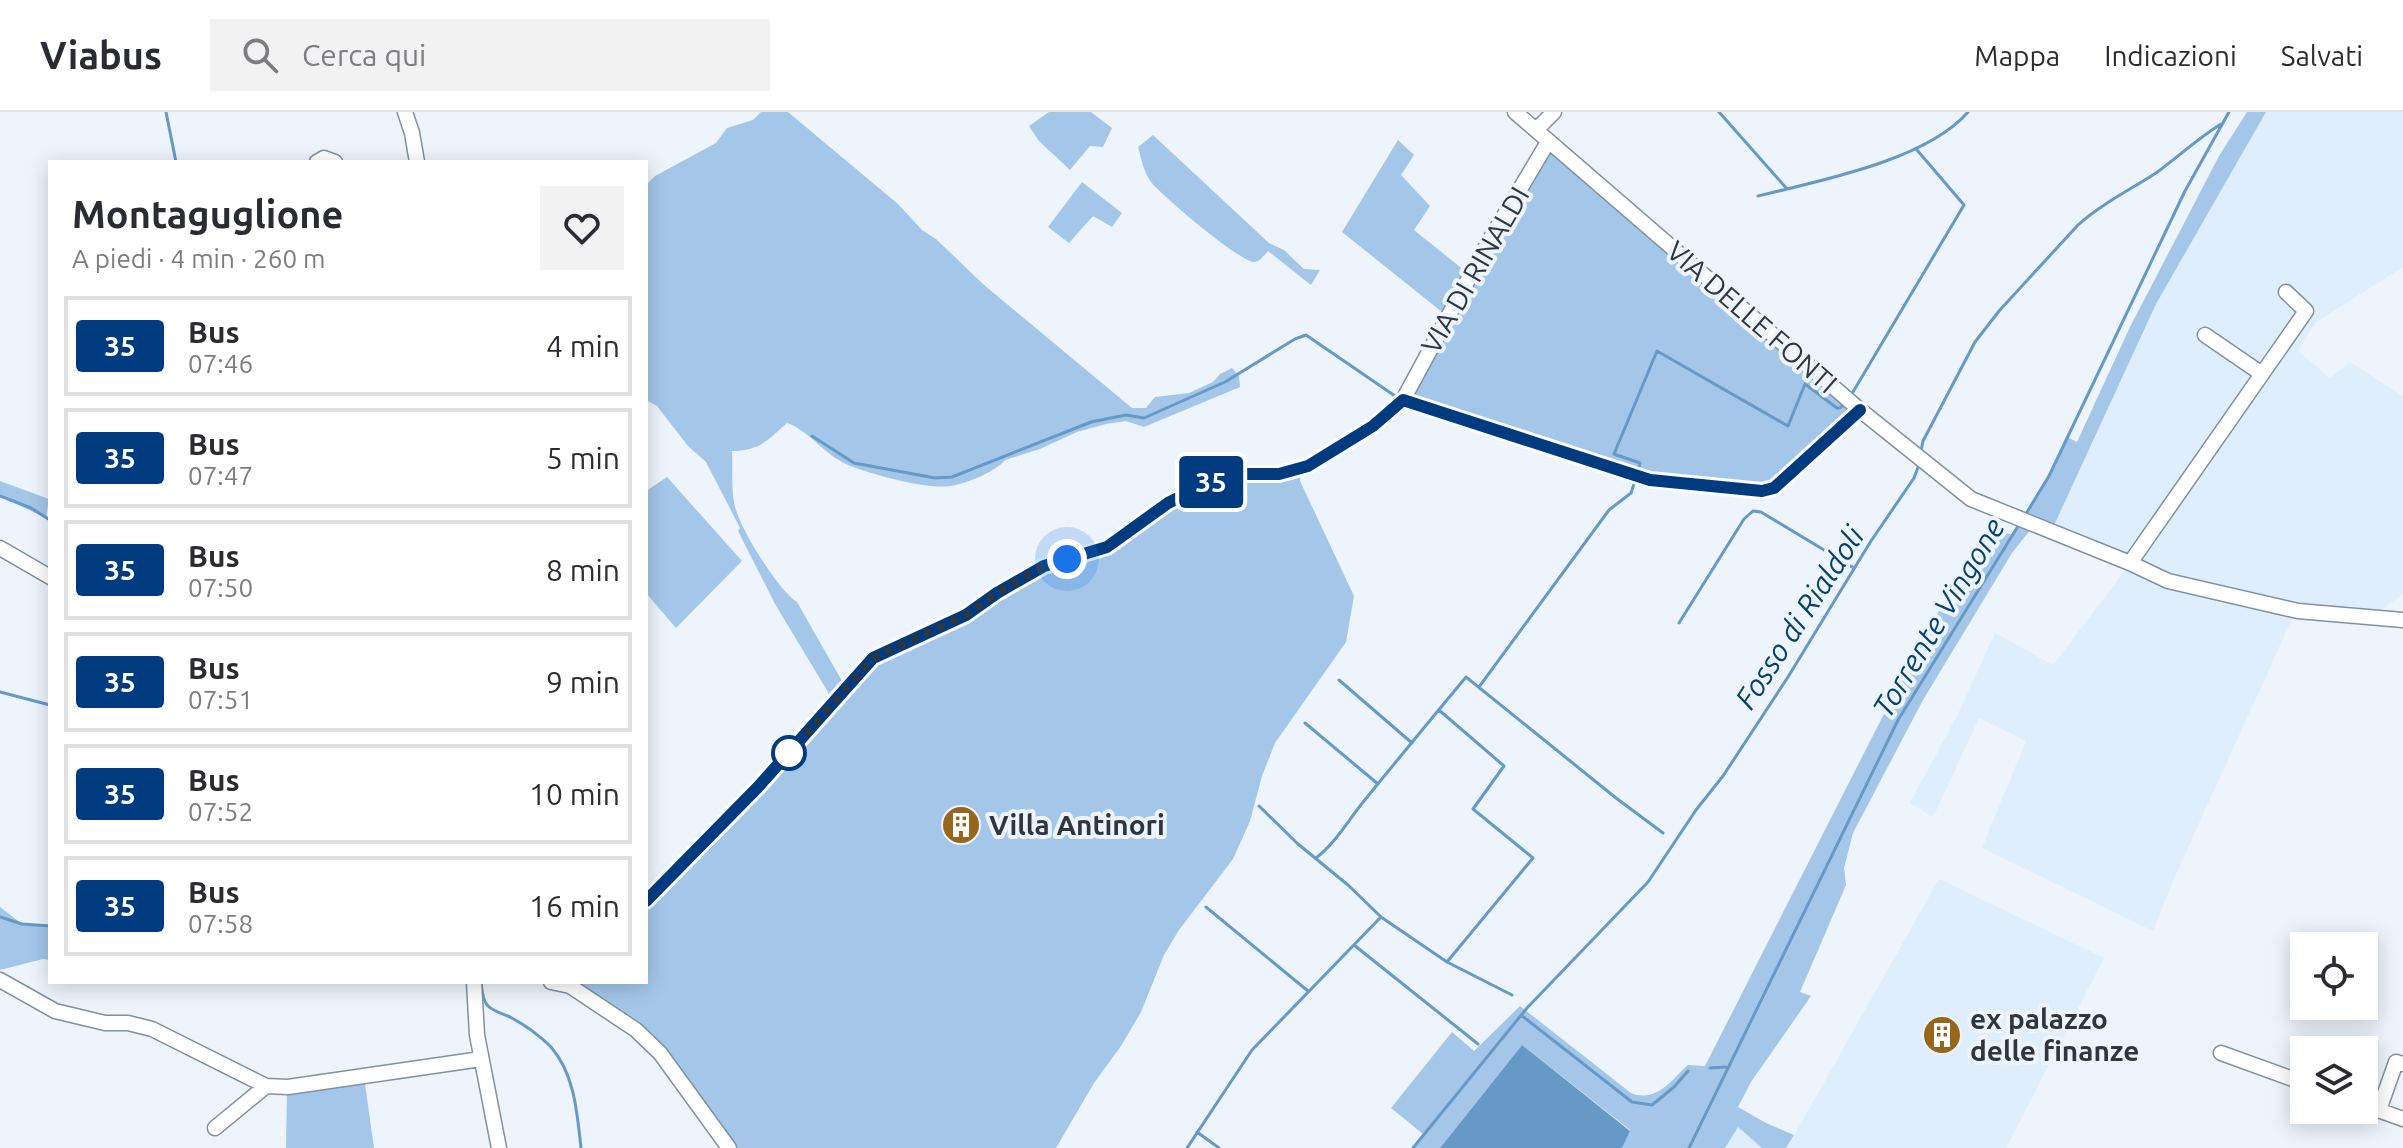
<!DOCTYPE html>
<html lang="it">
<meta charset="utf-8">
<style>
:root{--surface:#fff;--page:#f2f2f3;--text:#2b2b33;--muted:#7c7c81;--line:#e1e1e2}
body{margin:0;font-family:Ubuntu,sans-serif;background:var(--page);color:var(--text);height:100vh;display:flex;flex-direction:column;font-size:30px;white-space:nowrap}
*{box-sizing:border-box;margin:0}
p{font-size:26px;color:var(--muted)}
.icon{flex:none;width:44px;height:44px;fill:none;stroke:currentColor;stroke-width:2;stroke-linecap:round;stroke-linejoin:round}
.map{position:relative;flex:1;overflow:hidden}
.drawer{position:absolute;left:48px;top:48px;width:600px;height:824px;display:flex;flex-direction:column;background:var(--surface);border-radius:0px;box-shadow:0 4px 20px #0003}
.drawer>*{flex:none}
.badge{padding:0 16px;border-radius:6px;font-size:28px;line-height:52px}
.controls{position:absolute;left:2290px;top:820px;display:grid;gap:16px}
.controls a{display:grid;place-items:center;width:88px;height:88px;border-radius:0px;background:var(--surface);box-shadow:0 4px 20px #0003;font-size:40px}
.you{position:absolute;width:40px;height:40px;margin:-20px;border:6px solid #fff;border-radius:50%;background:#1a73e8;box-shadow:0 0 0 12px #1a73e833}
.map>.badge{position:absolute;translate:-50% -50%;box-shadow:0 0 0 4px #fff}
.round{display:grid;place-items:center;flex:none;width:84px;height:84px;border-radius:0px;background:var(--page)}
.head{display:flex;align-items:center;justify-content:space-between;height:136px;padding:0 24px}
h1{font-size:38px;font-weight:700;line-height:60px}
ul{padding:0;list-style:none}
li{display:flex;align-items:center;gap:24px;height:100px;margin:0 16px 12px;padding:0 8px;border:4px solid var(--line);border-radius:0px}
li div{flex:1}
li b{display:block;font-size:30px}
li em{font-style:normal}
li .badge{min-width:88px;font-weight:700;text-align:center}
header{display:flex;align-items:center;gap:48px;box-sizing:border-box;height:112px;padding:0 40px;background:var(--surface);border-bottom:2px solid var(--line)}
header strong{font-size:38px}
nav{display:flex;gap:44px;margin-inline-start:auto;font-size:28px}
.search{width:560px;height:72px;background:var(--page);display:flex;align-items:center;gap:20px;box-sizing:border-box;padding:0 28px;border-radius:0px;color:var(--muted);font-size:30px}
.map>svg:first-child{display:block}
</style>
<header>
<strong>Viabus</strong>
<div class="search"><svg class="icon" aria-label="search" viewBox="0 0 24 24"><circle cx="10" cy="10" r="6"/><path d="M15 15l6 6"/></svg>Cerca qui</div>
<nav><a>Mappa</a><a>Indicazioni</a><a>Salvati</a></nav>
</header>
<div class="map">
<svg width="2403" height="1036" viewBox="0 0 2403 1036">
<rect width="100%" height="100%" fill="#edf4fb"/>
<path fill="#dfeefc" d="M2266,0H2403V155L2316,210L2298,239L2330,266L2350,250L2403,284V482L2362,511L2292,507L2175,764L2153,819L1982,736L2026,629L1979,606L1933,705L1910,691L1958,602L1995,521L2053,553L2130,452L2051,420L2156,192Z
M1939,767L2104,846L2006,1036H1787Z
M1738,1015L1762,1036H1725Z"/>
<path fill="#a4c7e9" d="M761,0H788L898,92L922,118L936,127L983,172L1132,296H1146L1155,285L1189,281L1213,270L1220,262L1232,256L1239,264L1240,275L1144,315L1126,309L1106,312L1077,320L1040,337L1005,348C997,359 965,372 951,374C928,378 863,361 842,350C823,340 806,317 787,311C768,328 759,339 732,339C733,355 731,373 734,390C737,413 778,478 797,490L846,576L855,563L997,481L1091,441L1209,371L1302,356L1300,369L1354,484L1346,530L1275,631L1262,664L1250,709L1233,747L1179,818L1164,843L1141,900L1121,934L1094,971L1056,1036H729L660,941L572,870H646V796L653,792L831,595L828,580L775,492L738,419L740,416L706,350L688,334L657,294L646,288V73L655,64L716,31L727,16L753,8Z
M1049,0H1091L1112,16L1103,35L1090,34L1070,58L1039,29L1029,14Z
M2247,0H2266L2156,192L2051,420L2034,413L2012,441L1923,588L1853,721L1844,756L1846,773L1800,880L1811,884L1751,970L1738,995L1766,1011L1794,1023L1786,1036H1762L1738,1015L1725,1036H1622L1630,1018L1522,933L1440,1036H1413L1423,1022L1391,996L1452,920L1474,939L1520,894L1631,981C1657,991 1670,969 1688,953L1705,954L1922,527L1965,456L1993,417L2013,423L2049,364L2067,325L2077,330L2130,215L2219,44Z
M1153,23L1269,131L1284,138L1304,157L1320,158L1311,173L1268,139C1264,143 1260,150 1254,150C1240,150 1161,83 1151,70C1144,61 1141,46 1138,35Z
M1398,28L1414,43L1401,63L1430,94L1414,118L1470,163L1548,30L1860,298L1774,376L1650,368L1403,288L1447,204L1342,120Z
M1082,70L1122,101L1112,115L1093,104L1069,131L1048,115Z
M667,365L742,449L676,516L646,481V379Z
M0,369L49,387L46,406L0,384Z
M0,795L22,812L50,814V848L43,847L0,858Z
M365,972L374,1036H286L287,982Z"/>
<path fill="#6799c7" d="M1522,933L1630,1019L1622,1036H1440Z"/>
<g fill="none" stroke-linecap="round" stroke-linejoin="round">
<path stroke="#6799c7" stroke-width="3" d="M166,0L176,50
M1719,0L1787,77
M1758,84C1819,69 1927,48 1968,0
M1850,285L1964,93L1917,38
M812,324L854,351L935,366L952,365L1091,310L1126,303L1144,306L1225,270L1295,227L1306,223L1398,286
M1921,339L1923,329L1975,230L1999,199L2078,113C2101,92 2130,78 2156,61C2178,45 2197,27 2221,12
M1638,358L1640,351L1614,342L1657,239L1788,314L1805,272L1837,296H1840L1845,291
M0,384L31,396L50,408
M2024,405L2049,364L2185,79L2229,0
M1679,511L1744,407L1753,399L1761,400L1854,456
M1339,568L1412,631
M1479,575L1609,398L1631,381L1635,369
M0,580L50,593
M1439,598L1504,654L1473,697L1533,746L1447,850
M1305,611L1378,672
M1259,694L1298,732L1348,773L1381,805L1447,850L1512,883
M1316,746C1335,732 1349,707 1364,689C1398,647 1432,606 1466,565L1616,686L1663,721
M1206,795L1308,879
M0,805L22,812L50,814
M1354,833L1478,932
M481,870C482,877 482,888 488,894C493,899 503,902 510,905C523,912 540,924 551,935C575,963 577,1001 581,1036
M1521,903L1632,990L1652,993L1674,975L1688,959
M1710,956L1726,955
M1197,1020L1219,1036
M1187,1036L1252,938L1381,805
M1413,1036L1527,896L1648,770L1696,698L1723,664L1788,565L1871,429L1914,366L1920,350
M1689,1036L1898,608L2020,411"/>
<defs>
<path id="minor" d="M405,0L412,21L417,50
M1515,0L1860,298L1971,387L2130,451L2168,469L2298,499L2403,508
M1536,18L1554,0
M317,50L324,46L335,50
M2205,223L2262,262
M1403,288L1650,368L1762,379L1774,376L1860,298
M0,436L50,465
M2130,451L2306,199L2286,180
M646,789L758,675L873,546L966,503L997,481L1044,454L1107,435L1168,391L1209,371L1235,362H1279L1308,354L1373,314L1403,288L1489,129L1548,30
M0,868L55,899L105,911H128L152,917L266,974L288,975L481,947
M474,870L477,923L499,1036
M551,870L570,874L636,918L660,941L729,1036
M2221,941L2304,971
M2364,993L2403,1007
M2379,998L2396,950L2403,952
M215,1016L266,974"/>
</defs>
<use href="#minor" stroke="#8091a1" stroke-width="17"/>
<use href="#minor" stroke="#fff" stroke-width="14"/>
</g>
<g fill="none" stroke-linecap="round" stroke-linejoin="round">
<defs>
<path id="line" d="M646,789L758,675L873,546L966,503L997,481L1044,454L1107,435L1168,391L1209,371L1235,362H1279L1308,354L1373,314L1403,288L1650,368L1762,379L1774,376L1860,298"/>
</defs>
<use href="#line" stroke="#fff" stroke-width="18"/>
<use href="#line" stroke="#003b80" stroke-width="12"/>
<path stroke="#2f363d" stroke-width="8" stroke-dasharray="0 14.4" d="M789,641L873,546L966,503L997,481L1044,454L1067,447"/>
</g>
<defs>
<symbol id="building-disc" viewBox="-11 -11 22 22"><circle r="9.5" fill="#98661a" stroke="#edf4fb"/><path d="M-4-6H4V6H1V3H-1V6H-4ZM-2.5-4.3h1.7v1.8h-1.7ZM.8-4.3h1.7v1.8H.8ZM-2.5-1h1.7V.8h-1.7ZM.8-1h1.7V.8H.8Z" fill="#fff"/></symbol>
</defs>
<g fill-rule="evenodd">
<use href="#building-disc" x="939" y="691" width="44" height="44"/>
<use href="#building-disc" x="1920" y="901" width="44" height="44"/>
</g>
<circle fill="#fff" stroke="#003b80" stroke-width="4" cx="789" cy="641" r="16"/>
<g text-anchor="middle" stroke-width="8" stroke-linejoin="round" paint-order="stroke">
<g font-size="28" fill="#2f363d" stroke="#edf4fb">
<text transform="translate(1475 158) rotate(-60)" y="10">VIA DI RINALDI</text>
<text transform="translate(1752 205) rotate(41)" y="10">VIA DELLE FONTI</text>
</g>
<g font-size="28" font-weight="bold" fill="#2f363d" stroke="#edf4fb" text-anchor="start">
<text x="989" y="723">Villa Antinori</text>
<text x="1970" y="917">ex palazzo<tspan x="1970" dy="32">delle finanze</tspan></text>
</g>
<g font-size="30" font-style="italic" fill="#06426e" stroke="#edf4fb">
<text transform="translate(1800 506) rotate(-57)" y="10">Fosso di Rialdoli</text>
<text transform="translate(1939 506) rotate(-59)" y="10">Torrente Vingone</text>
</g>
</g>
</svg>
<div class="controls">
<a><svg class="icon" aria-label="locate" viewBox="0 0 24 24"><circle cx="12" cy="12" r="6"/><path d="M12 2v4M12 18v4M2 12h4M18 12h4"/></svg></a>
<a><svg class="icon" aria-label="layers" viewBox="0 0 24 24"><path d="M12 4l9 5-9 5-9-5zM3 14l9 5 9-5"/></svg></a>
</div>
<div class="you" style="left:1067px;top:447px"></div>
<b class="badge" style="left:1211px;top:370px;background:#003b80;color:#fff">35</b>
<section class="drawer">
<div class="head"><div><h1>Montaguglione</h1><p>A piedi · 4 min · 260 m</p></div><a class="round"><svg class="icon" aria-label="heart" viewBox="0 0 24 24"><path d="M12 20l-8-8c-3-5 5-10 8-4 3-6 11-1 8 4z"/></svg></a></div>
<ul>
<li><span class="badge" style="background:#003b80;color:#fff">35</span><div><b>Bus</b><p>07:46</p></div><em>4 min</em></li>
<li><span class="badge" style="background:#003b80;color:#fff">35</span><div><b>Bus</b><p>07:47</p></div><em>5 min</em></li>
<li><span class="badge" style="background:#003b80;color:#fff">35</span><div><b>Bus</b><p>07:50</p></div><em>8 min</em></li>
<li><span class="badge" style="background:#003b80;color:#fff">35</span><div><b>Bus</b><p>07:51</p></div><em>9 min</em></li>
<li><span class="badge" style="background:#003b80;color:#fff">35</span><div><b>Bus</b><p>07:52</p></div><em>10 min</em></li>
<li><span class="badge" style="background:#003b80;color:#fff">35</span><div><b>Bus</b><p>07:58</p></div><em>16 min</em></li>
</ul>
</section>
</div>
